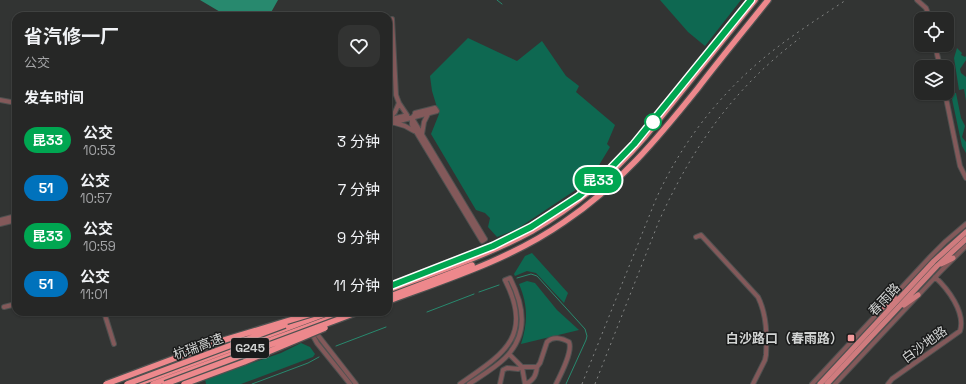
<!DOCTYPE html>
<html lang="zh">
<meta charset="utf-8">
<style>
:root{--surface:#262726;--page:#323332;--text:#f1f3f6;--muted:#a4a5a7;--line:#424443}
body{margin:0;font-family:"Space Grotesk","Noto Sans SC",sans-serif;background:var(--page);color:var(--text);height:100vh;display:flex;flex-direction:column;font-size:15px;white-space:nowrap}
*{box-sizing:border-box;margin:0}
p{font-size:13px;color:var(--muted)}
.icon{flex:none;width:22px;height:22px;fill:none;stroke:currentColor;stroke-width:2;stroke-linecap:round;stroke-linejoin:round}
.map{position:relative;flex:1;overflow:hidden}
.details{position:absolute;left:12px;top:12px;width:380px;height:304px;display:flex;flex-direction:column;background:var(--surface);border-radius:12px;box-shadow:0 1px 3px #0004,0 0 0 1px var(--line)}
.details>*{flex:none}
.badge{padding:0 8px;border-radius:13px;font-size:14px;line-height:26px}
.fabs{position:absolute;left:914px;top:12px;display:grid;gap:8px}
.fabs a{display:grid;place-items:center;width:40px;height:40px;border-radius:8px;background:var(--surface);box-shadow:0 1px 3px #0004,0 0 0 1px var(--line);font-size:20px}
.map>.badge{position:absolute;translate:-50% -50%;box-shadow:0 0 0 2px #fff}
h2{padding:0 12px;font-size:15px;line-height:36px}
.round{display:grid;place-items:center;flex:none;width:42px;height:42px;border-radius:12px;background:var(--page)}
.head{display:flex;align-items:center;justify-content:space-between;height:68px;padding:0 12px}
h1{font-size:19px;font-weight:700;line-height:30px}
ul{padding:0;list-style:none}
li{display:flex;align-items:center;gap:12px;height:48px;padding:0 12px}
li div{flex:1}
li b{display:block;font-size:15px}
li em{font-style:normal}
li .badge{min-width:44px;font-weight:700;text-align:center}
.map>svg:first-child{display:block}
</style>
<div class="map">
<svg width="966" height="384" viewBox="0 0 966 384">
<rect width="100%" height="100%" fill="#323433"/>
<path fill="#0e6851" d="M660,0H741L705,46L688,32Z
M468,38L517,61L542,41L566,76L579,86L576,92L615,125L607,144L610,147L593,175L574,191L517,229L497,237L488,227L490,218L485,213L476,210L431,134L439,114L432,91L430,76Z
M957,48L962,53L961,55L965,57L966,56V60L960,69L961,73L966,77V101L964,89L959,90L954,58Z
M955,93H956L961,118L965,126L962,137L966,142V153L962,146L952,99Z
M532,253L568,293L564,303L536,273L527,271L515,276L514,274L525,256Z
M527,281L535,283L557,310L579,330L521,344C528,322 528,305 519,284Z
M301,343L310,347L315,354L313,357L241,384H206L205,379L281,353Z"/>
<path fill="#28896e" d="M200,0H278L269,16H227Z"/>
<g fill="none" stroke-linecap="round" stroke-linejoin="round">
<path stroke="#28896e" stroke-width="1" d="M497,0L502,4
M517,278L531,274L537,276L585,329L587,336L586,340L566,384
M479,292L499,285
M427,312L474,294
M336,346L386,327
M252,384L308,363L319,357"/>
<defs>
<path id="minor" d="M917,0L926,8L930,19
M392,19L396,95L399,103L407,115
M935,45L940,67
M945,93L960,166L966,178
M0,100L16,103
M416,113L412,118V125L482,241L485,239
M402,117L412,118L485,239
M389,119L395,112L399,103
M388,120L404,116
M395,123L405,126L414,131
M388,124L437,111L435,108L415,113
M422,134L424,122L428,114
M0,220L16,216
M0,224L16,220
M696,237L701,235L758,297C767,315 767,336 766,355L765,360L753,384
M4,307L16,304
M104,312L114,344
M315,330L317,334L356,384
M311,332L317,343L350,384
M509,354L522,367L525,384
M460,384C503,354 534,337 505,280L510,278C524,306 529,334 505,358C495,368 481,376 469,384
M500,384L503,370L507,368L518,369L522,367H537L540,363L547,342C553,336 562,338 569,342C573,351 561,374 556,384
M526,384C534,380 536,375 537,367
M812,384L930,257L945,242L966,224
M835,384L941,271L966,246
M888,384L892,379L960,331C966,312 947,288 935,277"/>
<path id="major" d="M941,264L953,258
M904,305L918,295
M883,307L896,299
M820,384L934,261L966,232
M827,384L937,266L966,239"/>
<path id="highway" d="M388,290C436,272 486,256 532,231C574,207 612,175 644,138L755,0
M388,297L472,265
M388,301C448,279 511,259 564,222C618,186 658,138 698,88C721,58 745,29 768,0
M137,384L330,312
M153,384L347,312"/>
</defs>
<use href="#minor" stroke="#4f5150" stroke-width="6"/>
<use href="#major" stroke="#4f5150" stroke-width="7"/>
<use href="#highway" stroke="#4f5150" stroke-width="8"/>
<use href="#minor" stroke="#83595a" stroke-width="4"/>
<use href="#major" stroke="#cf7b7e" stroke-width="5"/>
<use href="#highway" stroke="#ed888c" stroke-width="5.5"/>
<path stroke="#838584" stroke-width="1" stroke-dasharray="2 4" stroke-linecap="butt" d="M582,384L656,199C680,146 715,100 759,62C786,39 816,20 846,0
M595,384L659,221C693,146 734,88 800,38"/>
<defs>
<path id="highway-bridge" d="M106,384L221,341L317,312
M127,384L285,325
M165,384L358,312
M184,384L244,362L325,328"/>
</defs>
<use href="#highway-bridge" stroke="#4f5150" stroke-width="8" stroke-linecap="butt"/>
<use href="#highway-bridge" stroke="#ed888c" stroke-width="5.5"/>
</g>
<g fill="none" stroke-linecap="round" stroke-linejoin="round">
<defs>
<path id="line" d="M388,287L493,246L531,227L579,196L607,172L634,144L751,0"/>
</defs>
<use href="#line" stroke="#fff" stroke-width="9"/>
<use href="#line" stroke="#00a651" stroke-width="6"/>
</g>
<circle fill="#fff" stroke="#00a651" stroke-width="2" cx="653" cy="122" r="8"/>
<rect fill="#f59b9d" stroke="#1a1b1b" stroke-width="1.5" x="847" y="334" width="8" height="8" rx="2"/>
<g text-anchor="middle" stroke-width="3" stroke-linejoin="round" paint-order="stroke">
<rect fill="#1a1b1b" stroke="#9a9c9b" stroke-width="1" x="231" y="338" width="38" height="20" rx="3"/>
<g font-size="12" font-weight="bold" fill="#d1d3d2">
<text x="250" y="352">G245</text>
</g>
<g font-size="13" fill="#d1d3d2" stroke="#1a1b1b">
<text transform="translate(884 299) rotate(-47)" y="5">春雨路</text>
<text transform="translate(924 344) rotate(-36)" y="5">白沙地路</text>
<text transform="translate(198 346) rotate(-20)" y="5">杭瑞高速</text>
</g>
<g font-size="13" font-weight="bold" fill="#d1d3d2" stroke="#1a1b1b" text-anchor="end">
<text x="843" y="343">白沙路口（春雨路）</text>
</g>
</g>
</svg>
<div class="fabs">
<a><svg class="icon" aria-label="locate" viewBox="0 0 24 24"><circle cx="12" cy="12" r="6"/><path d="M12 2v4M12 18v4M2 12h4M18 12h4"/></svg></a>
<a><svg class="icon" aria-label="layers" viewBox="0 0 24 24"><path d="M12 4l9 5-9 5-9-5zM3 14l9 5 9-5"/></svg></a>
</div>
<b class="badge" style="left:598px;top:180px;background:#00a651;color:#fff">昆33</b>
<section class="details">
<div class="head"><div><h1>省汽修一厂</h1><p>公交</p></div><a class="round"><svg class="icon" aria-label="heart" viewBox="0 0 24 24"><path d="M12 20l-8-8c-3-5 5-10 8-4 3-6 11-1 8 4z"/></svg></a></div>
<h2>发车时间</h2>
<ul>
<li><span class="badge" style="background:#00a651;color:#fff">昆33</span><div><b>公交</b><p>10:53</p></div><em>3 分钟</em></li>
<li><span class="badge" style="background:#0072bc;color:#fff">51</span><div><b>公交</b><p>10:57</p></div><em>7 分钟</em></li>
<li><span class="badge" style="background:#00a651;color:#fff">昆33</span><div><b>公交</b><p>10:59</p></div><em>9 分钟</em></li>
<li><span class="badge" style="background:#0072bc;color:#fff">51</span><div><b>公交</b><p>11:01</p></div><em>11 分钟</em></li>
</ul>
</section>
</div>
